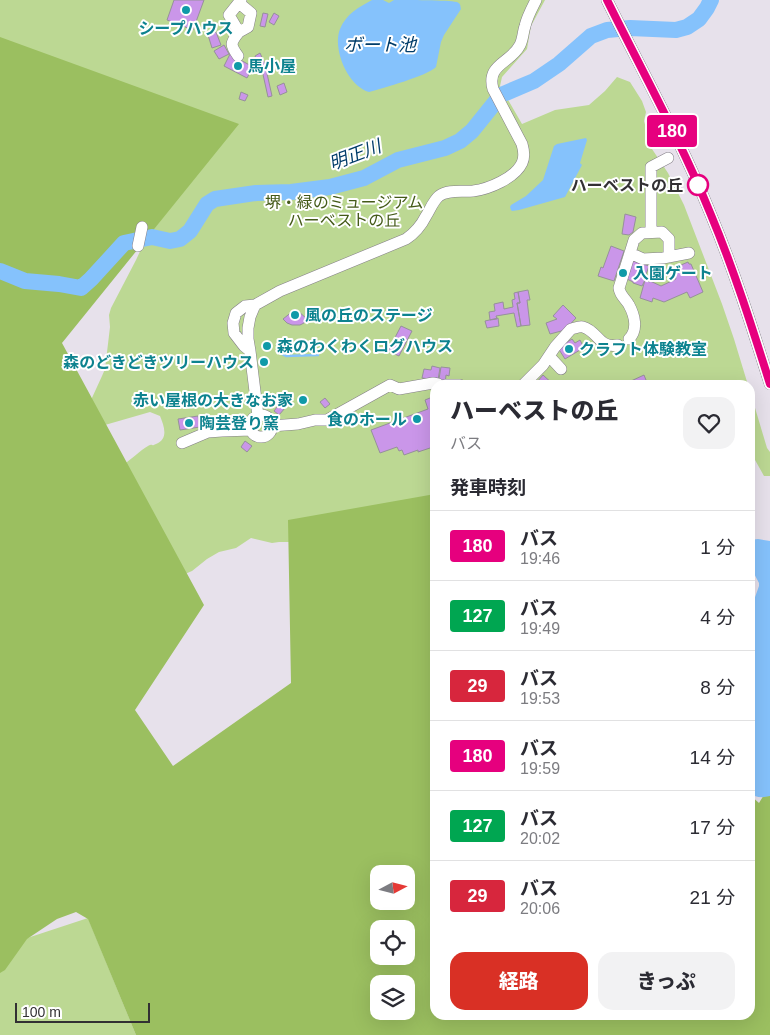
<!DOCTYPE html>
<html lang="ja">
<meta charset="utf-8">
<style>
:root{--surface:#fff;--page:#f2f2f3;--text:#2b2b33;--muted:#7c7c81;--line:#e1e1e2;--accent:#d93025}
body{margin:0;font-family:Helvetica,"Noto Sans JP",sans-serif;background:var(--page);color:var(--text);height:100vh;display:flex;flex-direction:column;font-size:19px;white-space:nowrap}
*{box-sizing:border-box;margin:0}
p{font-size:16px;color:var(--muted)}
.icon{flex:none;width:28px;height:28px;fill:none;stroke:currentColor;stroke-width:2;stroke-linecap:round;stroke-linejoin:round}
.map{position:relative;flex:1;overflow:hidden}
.drawer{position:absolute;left:430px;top:380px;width:325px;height:640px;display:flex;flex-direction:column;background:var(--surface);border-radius:15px;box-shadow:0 5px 20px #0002}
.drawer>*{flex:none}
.badge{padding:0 10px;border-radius:4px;font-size:18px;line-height:32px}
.needle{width:32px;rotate:83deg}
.fabs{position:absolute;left:370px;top:865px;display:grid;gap:10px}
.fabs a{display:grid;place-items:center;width:45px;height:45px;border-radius:10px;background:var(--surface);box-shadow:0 5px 20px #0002;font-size:25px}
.scale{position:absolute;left:15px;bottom:12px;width:135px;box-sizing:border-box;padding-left:5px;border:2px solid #323033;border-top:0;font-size:14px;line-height:18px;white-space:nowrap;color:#323033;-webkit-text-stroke:4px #fff;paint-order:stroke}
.map>.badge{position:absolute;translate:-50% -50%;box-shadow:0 0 0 2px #fff}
h2{padding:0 20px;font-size:19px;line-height:45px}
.round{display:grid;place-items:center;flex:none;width:52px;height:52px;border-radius:15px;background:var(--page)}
.head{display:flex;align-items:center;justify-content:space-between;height:85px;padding:0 20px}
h1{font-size:24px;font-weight:800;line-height:38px}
.button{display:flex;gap:10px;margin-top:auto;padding:10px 20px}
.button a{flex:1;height:58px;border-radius:15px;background:var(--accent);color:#fff;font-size:20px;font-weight:800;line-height:58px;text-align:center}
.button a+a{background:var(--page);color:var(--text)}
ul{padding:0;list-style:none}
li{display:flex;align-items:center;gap:15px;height:70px;padding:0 20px;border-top:1px solid var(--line)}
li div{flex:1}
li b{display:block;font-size:19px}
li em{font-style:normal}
li .badge{min-width:55px;font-weight:700;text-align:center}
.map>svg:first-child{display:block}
</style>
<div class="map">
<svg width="770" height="1035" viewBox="0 0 770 1035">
<rect width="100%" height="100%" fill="#e7e1eb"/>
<path fill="#bcd893" d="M0,0H545L531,26L527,49L502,77L500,86L522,124L555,110L589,105L605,91L617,77L630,82L642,101L646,112L644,121L652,149L668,173L684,205L722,304L734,339L748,385H435V514L309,542H279L272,543L251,538L236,548L219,552L207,559L192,571L185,574L122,466C129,461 141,450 148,446C154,443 150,447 156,444C169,439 164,426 160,416L150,412L98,427L91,400L102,376L105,369L110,327L109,315L111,308L136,260L143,245L0,68Z
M750,391L767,448L770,452V476H764L750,451V430L752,428L750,426Z
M88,918L136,1035H0V947Z"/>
<path fill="#9bbf60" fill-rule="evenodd" d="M0,37L239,124L62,343L204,605L135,710L173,766L291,683L288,520L435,494V1015H750V795L759,803L770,785V1035H136L88,919L76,912L57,919L27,939L5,970L0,973ZM379,874H406V901H379ZM379,929H406V956H379ZM379,984H406V1011H379Z"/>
<path fill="#85c2fc" d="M372,0H383L389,3L394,0C407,0 447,0 457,2C461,4 460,5 461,9L444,35L441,42L436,67C427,76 383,88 369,92C348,86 332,49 340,29C346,14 359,7 372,0Z
M586,138L587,140L580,163L582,165L565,197L519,210L512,211L511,210L510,207L511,205L526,196L543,180L554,146L557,144Z
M758,539L770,541V796C762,798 756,798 750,793V602L754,600L759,586V583L750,566V540Z"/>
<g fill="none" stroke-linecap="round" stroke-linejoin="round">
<path stroke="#85c2fc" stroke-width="2.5" d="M278,352L286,356L318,355"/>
<path stroke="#85c2fc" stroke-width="16" d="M0,271L25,281L59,284L81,288L91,279L124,243L152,237L170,241L180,239L190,231L207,204L215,199L256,193L291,192L330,187L364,178L398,160L445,148L460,141L472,131L501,95L534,81L559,64L591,36L607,30L630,28L676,30L687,27L699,19L707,8L711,0"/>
</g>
<path fill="#ca96e9" stroke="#96919a" d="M174,0H204L193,30L167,20Z
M263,13L268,14L265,27L260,26Z
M274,13L279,16L274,25L269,22Z
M216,32L221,45L212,48L208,35Z
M224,45L229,54L219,59L214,51Z
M260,53L266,66L260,68L255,56Z
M230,54L253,67L247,78L224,66Z
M266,69L272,96L268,97L262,70Z
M284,83L287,92L280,95L277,86Z
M241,92L248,95L245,101L239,99Z
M625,214L636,217L633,232L629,235L622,234Z
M611,246L624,251L614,281L598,276L601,267L603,268Z
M633,261L649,266L644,280H645L642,286L633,283V282L627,279Z
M688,262L689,264H691L703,292L690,298L687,292L664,302L653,298L652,302L640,298L645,280L650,282V281L661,286L676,279L673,273L675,271L674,268Z
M528,290L530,300H527L530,325L521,326L517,303H520L518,292Z
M518,292L520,303H517L521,326L517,327L514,313L496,316L497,319L490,320L489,312L495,311L494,304L503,302L504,309L513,307L512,300L515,299L514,293Z
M563,305L576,318L565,330L550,334L546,323L557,319L553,316Z
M430,308L432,316L420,318L418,311Z
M297,310L307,319L304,323L300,325H292L287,323L283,319L293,311Z
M498,318L499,326L487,328L485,321Z
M401,326L412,331L399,356L388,351Z
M572,339L575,343L580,340L583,346L579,348L580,350L565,359L558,348Z
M267,341L272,346L267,352L262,347Z
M261,358H266V366L261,367Z
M432,366L440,368L438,380L422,378L424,369L431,370Z
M441,367L450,368L449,376L446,375L445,385H438Z
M543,375L554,385H531L535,380L537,382Z
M644,375L648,385H633L631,381Z
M307,396V402L300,403L299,397Z
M435,396V449L434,450L433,447L418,452V450L404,455L402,450L399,451L397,447L380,453L371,430L428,409L425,400Z
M325,398L330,404L325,408L320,402Z
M280,403L285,408L279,415L274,411Z
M198,416L200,427L180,430L178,419Z
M227,416H242V427H228Z
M245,441L252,446L247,452L241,447Z"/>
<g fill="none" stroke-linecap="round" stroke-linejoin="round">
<defs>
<path id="minor" d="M607,0C642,71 681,141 711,215C734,270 752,327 770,384
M239,32L248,27L251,13L239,3
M238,56C230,45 230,43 239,32L229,15L241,0
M651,232V167L668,158
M138,246L142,227
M669,257V239L662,232L642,233L634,240L630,253L643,259L663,258L689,253
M255,305L250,317L248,328V339L250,351L258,416
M629,339C638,330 635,316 629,305C626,299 620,296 619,288L630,253
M250,351L244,346L234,333L233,323L236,313L245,306L255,305L280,291L406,239C415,233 421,226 426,216C430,210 433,201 439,196C448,189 462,192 473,191C489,189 515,178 522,163C525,157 524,151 522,144L493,89C486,64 511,63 520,45C523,39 523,32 525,26C527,17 532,8 536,0
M549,356L561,369
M445,385H460
M523,385L543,365L555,347L571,329C575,328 580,326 583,327C598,331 599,349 618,345
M250 426a11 11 0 1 1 22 0a11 11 0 1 1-22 0Z
M271,426L298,424L315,420H327L390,385L399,389L433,383L438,384
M182,443L208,432L222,431L251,430"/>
</defs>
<use href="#minor" stroke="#837e87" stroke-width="12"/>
<use href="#minor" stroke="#fff" stroke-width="11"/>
</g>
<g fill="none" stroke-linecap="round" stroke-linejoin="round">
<defs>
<path id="line" d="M607,0C642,71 681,141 711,215C734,270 752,327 770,384"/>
</defs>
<use href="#line" stroke="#fff" stroke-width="11"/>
<use href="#line" stroke="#e6007e" stroke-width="8"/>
</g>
<g fill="#0f9aa8" stroke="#fff" stroke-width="2">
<circle cx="186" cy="10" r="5"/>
<circle cx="238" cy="66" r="5"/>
<circle cx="623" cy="273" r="5"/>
<circle cx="295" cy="315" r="5"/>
<circle cx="267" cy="346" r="5"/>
<circle cx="569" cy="349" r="5"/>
<circle cx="264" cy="362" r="5"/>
<circle cx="303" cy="400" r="5"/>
<circle cx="417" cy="419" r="5"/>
<circle cx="189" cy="423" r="5"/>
</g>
<circle fill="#fff" stroke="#e6007e" stroke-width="2.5" cx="698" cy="185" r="10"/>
<g text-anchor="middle" stroke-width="4" stroke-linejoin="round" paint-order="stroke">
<g font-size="16" font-weight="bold" fill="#0d838f" stroke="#fff" text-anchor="start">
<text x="186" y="34" text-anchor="middle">シープハウス</text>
<text x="248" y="72">馬小屋</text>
<text x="633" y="279">入園ゲート</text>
<text x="305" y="321">風の丘のステージ</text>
<text x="277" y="352">森のわくわくログハウス</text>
<text x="579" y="355">クラフト体験教室</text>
<text x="254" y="368" text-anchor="end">森のどきどきツリーハウス</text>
<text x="293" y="406" text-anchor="end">赤い屋根の大きなお家</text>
<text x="407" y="425" text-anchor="end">食のホール</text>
<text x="199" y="429">陶芸登り窯</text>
</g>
<g font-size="16" font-weight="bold" fill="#323033" stroke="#fff" text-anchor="end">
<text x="683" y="191">ハーベストの丘</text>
</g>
<g font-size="16" fill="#445a18" stroke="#fff">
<text x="344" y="208">堺・緑のミュージアム<tspan x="344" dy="18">ハーベストの丘</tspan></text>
</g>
<g font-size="18" font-style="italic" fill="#003c69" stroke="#fff">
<text x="380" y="51">ボート池</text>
<text transform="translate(355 155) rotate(-21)" y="6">明正川</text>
</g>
</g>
</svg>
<div class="fabs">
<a><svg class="needle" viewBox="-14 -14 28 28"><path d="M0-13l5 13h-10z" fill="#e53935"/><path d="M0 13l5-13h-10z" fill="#7c7c81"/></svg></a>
<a><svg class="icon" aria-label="locate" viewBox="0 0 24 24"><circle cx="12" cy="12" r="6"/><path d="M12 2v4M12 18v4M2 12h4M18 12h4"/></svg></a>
<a><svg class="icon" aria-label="layers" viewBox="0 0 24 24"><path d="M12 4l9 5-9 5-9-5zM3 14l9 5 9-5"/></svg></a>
</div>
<div class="scale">100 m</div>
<b class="badge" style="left:672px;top:131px;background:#e6007e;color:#fff">180</b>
<section class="drawer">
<div class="head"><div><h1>ハーベストの丘</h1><p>バス</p></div><a class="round"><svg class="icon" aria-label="heart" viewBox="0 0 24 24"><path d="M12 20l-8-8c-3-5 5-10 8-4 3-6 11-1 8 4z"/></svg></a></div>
<h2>発車時刻</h2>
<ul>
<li><span class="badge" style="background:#e6007e;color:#fff">180</span><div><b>バス</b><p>19:46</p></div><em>1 分</em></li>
<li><span class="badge" style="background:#00a651;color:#fff">127</span><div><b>バス</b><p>19:49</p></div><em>4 分</em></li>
<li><span class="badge" style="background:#d7263d;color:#fff">29</span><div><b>バス</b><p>19:53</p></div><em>8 分</em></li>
<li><span class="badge" style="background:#e6007e;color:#fff">180</span><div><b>バス</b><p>19:59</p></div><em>14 分</em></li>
<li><span class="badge" style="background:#00a651;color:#fff">127</span><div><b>バス</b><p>20:02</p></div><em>17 分</em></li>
<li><span class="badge" style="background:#d7263d;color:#fff">29</span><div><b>バス</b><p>20:06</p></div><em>21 分</em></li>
</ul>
<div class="button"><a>経路</a><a>きっぷ</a></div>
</section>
</div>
